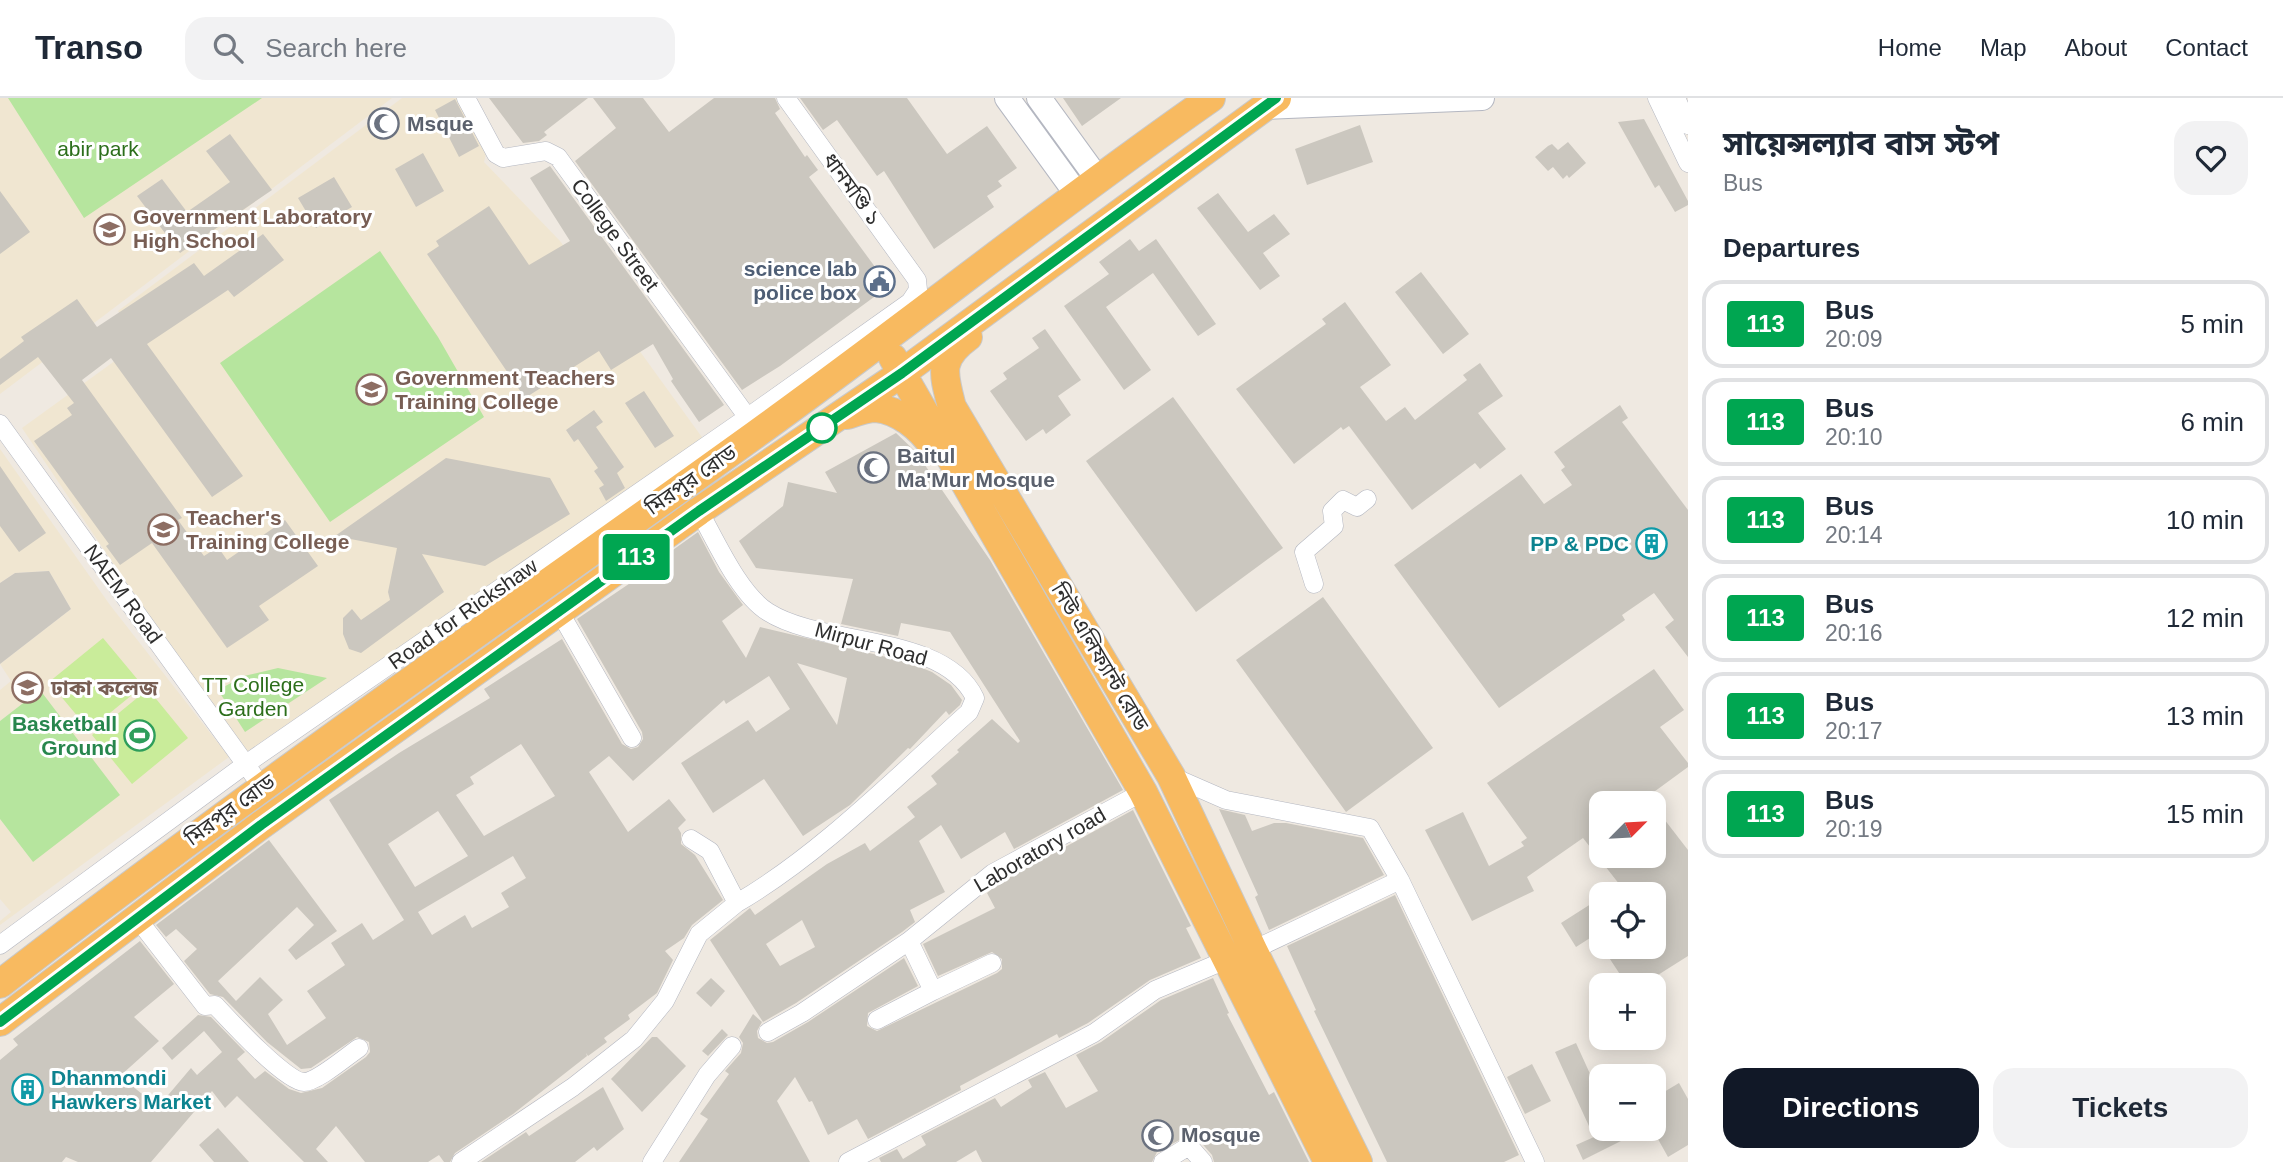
<!DOCTYPE html>
<meta charset="utf-8">
<style>
:root{--surface:#fff;--page:#f2f2f3;--text:#1f2937;--muted:#747a83;--line:#e0e1e3;--accent:#111827}
body{margin:0;font-family:Helvetica,"Noto Sans Bengali",sans-serif;background:var(--page);color:var(--text);height:100vh;display:flex;flex-direction:column;font-size:26px;white-space:nowrap}
*{box-sizing:border-box;margin:0}
p{font-size:23px;color:var(--muted)}
.icon{flex:none;width:38px;height:38px;fill:none;stroke:currentColor;stroke-width:2;stroke-linecap:round;stroke-linejoin:round}
.map{position:relative;flex:1;overflow:hidden}
.drawer{display:flex;flex-direction:column;background:var(--surface);width:595px}
.drawer>*{flex:none}
.badge{padding:0 14px;border-radius:5px;font-size:24px;line-height:46px}
.needle{width:46px;rotate:66deg}
.fabs{position:absolute;left:1589px;top:693px;display:grid;gap:14px}
.fabs a{display:grid;place-items:center;width:77px;height:77px;border-radius:14px;background:var(--surface);box-shadow:0 4px 18px #0003;font-size:35px}
.map>.badge{position:absolute;translate:-50% -50%;box-shadow:0 0 0 4px #fff}
h2{padding:0 35px;font-size:26px;line-height:63px}
.round{display:grid;place-items:center;flex:none;width:74px;height:74px;border-radius:21px;background:var(--page)}
.summary{display:flex;align-items:center;justify-content:space-between;height:119px;padding:0 35px}
h1{font-size:33px;font-weight:700;line-height:52px}
.primary-button{display:flex;gap:14px;margin-top:auto;padding:14px 35px}
.primary-button a{flex:1;height:80px;border-radius:21px;background:var(--accent);color:#fff;font-size:28px;font-weight:700;line-height:80px;text-align:center}
.primary-button a+a{background:var(--page);color:var(--text)}
ul{padding:0;list-style:none}
li{display:flex;align-items:center;gap:21px;height:88px;margin:0 14px 10px;padding:0 21px;border:4px solid var(--line);border-radius:21px}
li div{flex:1}
li b{display:block;font-size:26px}
li em{font-style:normal}
li .badge{min-width:77px;font-weight:700;text-align:center}
header{display:flex;align-items:center;gap:42px;box-sizing:border-box;height:98px;padding:0 35px;background:var(--surface);border-bottom:2px solid var(--line)}
header strong{font-size:33px}
nav{display:flex;gap:38px;margin-inline-start:auto;font-size:24px}
.search{width:490px;height:63px;background:var(--page);display:flex;align-items:center;gap:18px;box-sizing:border-box;padding:0 24px;border-radius:21px;color:var(--muted);font-size:26px}
main{display:flex;flex:1;min-height:0}
.map>svg:first-child{display:block}
</style>
<header>
<strong>Transo</strong>
<div class="search"><svg class="icon" aria-label="search" viewBox="0 0 24 24"><circle cx="10" cy="10" r="6"/><path d="M15 15l6 6"/></svg>Search here</div>
<nav><a>Home</a><a>Map</a><a>About</a><a>Contact</a></nav>
</header>
<main>
<div class="map">
<svg width="1688" height="1064" viewBox="0 0 1688 1064">
<rect width="100%" height="100%" fill="#efe9e1"/>
<path fill="#f0e6d1" d="M0,0H392L0,296Z
M402,0H462L487,51L484,64L560,143L704,342L242,657L22,330L141,244L118,213Z
M0,351L110,507L229,659L0,827V823L11,814L0,801V721L33,764L40,592L0,623V592L11,583L0,566L71,511L49,473L15,475L0,485Z"/>
<path fill="#b6e59e" d="M8,0H262L84,120Z
M380,153L438,239L484,319L330,424L220,265Z
M278,570L327,580L245,634L218,592L244,578Z
M40,592L120,697L33,764L0,721V623Z"/>
<path fill="#c9ec9a" d="M103,540L143,588L89,632L49,584Z
M148,591L188,640L132,686L92,637Z"/>
<path fill="#cbc7bf" fill-rule="evenodd" d="M489,0H588L544,34L547,37L539,43L523,45Z
M593,0H643L669,34L714,0H775L780,11L775,15L805,59L807,57L818,72L809,79L889,188L780,268L742,292L575,63L616,30Z
M800,0H907L947,56L987,28L1017,70L998,83L1002,88L987,98L994,109L934,151L884,73L877,78L837,22L823,32Z
M1063,0H1121L1082,28Z
M455,1L479,48L459,59L435,12Z
M1644,21L1688,103V107L1675,114L1659,87L1655,90L1618,24Z
M1360,27L1373,64L1307,87L1295,51Z
M230,36L272,92L180,155L137,98L162,81L187,114L230,84L206,53Z
M1568,44L1586,65L1569,80L1567,77L1563,81L1553,69L1548,73L1535,59L1548,48L1552,46L1558,52Z
M423,55L444,93L416,109L395,71Z
M550,68L722,304L724,307L699,324L671,283L673,281L653,246L611,272L599,253L525,300L427,156L439,148L436,143L489,108L529,167L570,143L530,80Z
M334,79L352,109L316,130L298,100Z
M0,93L30,134L0,156Z
M1218,95L1248,134L1274,116L1290,136L1263,155L1280,178L1260,192L1197,110Z
M263,136L284,162L234,199L228,192L147,246L243,378L212,399L111,260L82,282L182,420L178,422L204,458L218,449L227,462L285,422L318,468L259,508L269,522L227,550L152,445L120,467L106,448L109,446L34,343L72,317L67,310L74,305L38,259L0,287V261L24,243L21,239L77,201L97,229L194,165L204,178Z
M1130,141L1139,153L1156,141L1216,226L1198,238L1153,175L1106,209L1151,272L1124,292L1064,208L1109,176L1099,164Z
M1421,174L1469,236L1443,256L1395,194Z
M1345,204L1391,267L1360,289L1386,323L1405,309L1415,322L1467,282L1463,277L1480,265L1503,298L1478,315L1506,351L1480,371L1475,365L1412,412L1349,328L1343,332L1341,329L1294,366L1236,291L1326,226L1322,221Z
M1045,231L1081,282L1058,298L1071,317L1046,336L1043,331L1026,343L990,293L1007,281L1003,275L1039,250L1032,240Z
M644,293L674,338L655,350L625,305Z
M1173,299L1283,450L1196,514L1086,363Z
M1620,307L1628,320L1622,324L1688,412V559L1665,529L1674,522L1654,495L1622,517L1625,522L1499,610L1394,467L1521,376L1544,406L1572,387L1561,372L1565,369L1554,354Z
M594,312L603,324L596,329L624,369L617,375L625,390L606,403L599,390L604,387L594,373L598,370L578,341L574,344L566,332Z
M896,335L916,354L990,462L1123,692L1014,751L1005,734L961,761L941,727L919,743L945,794L910,812L915,824L902,834L796,905L763,924L710,842L750,810L755,817L827,766L865,745L870,753L915,719L907,709L937,686L931,678L959,654L957,652L992,621L1018,645L1020,643L950,534L901,525L898,538L841,526L853,481L756,470L739,443L783,408L788,384L837,395L825,374ZM802,822L815,849L780,868L766,846Z
M446,360L550,380L570,416L485,468L422,456L444,494L361,555L349,551L343,536V520L352,511L361,522L390,502L388,494L397,450L335,438Z
M0,368L46,435L19,454L0,428Z
M698,434L719,474L743,507L722,523L746,560L760,529L907,564L932,574L951,587L962,602L960,607L949,617L946,613L910,651L908,650L850,707L803,738L764,681L713,715L681,665L748,622L756,634L790,611L769,578L726,606L724,602L633,683L609,658L589,674L628,734L669,701L686,722L678,730L681,735V746L695,757L723,802L692,827L684,840L665,853L673,862L657,895L628,917L630,921L604,940L607,944L588,958L586,955L587,958L513,1016L455,1055L450,1064H444L439,1057L428,1064H365L336,1028L316,1051L328,1064H304L237,998L225,1010L212,993L151,1064H78L66,1059L62,1064H0V962L18,947L13,941L140,843L174,886L134,919L159,943L120,978L158,1009L191,970L197,977L222,954L204,933L172,962L162,950L198,917L211,919L245,954L237,961L255,981L265,973L289,991L301,995L322,990L366,959L370,954L369,944L357,939L311,970L301,971L267,944L223,899L210,896L184,863L197,851L176,831L166,839L156,827L269,742L337,833L296,862L288,852L314,827L297,809L218,883L236,903L260,879L283,902L268,916L287,947L326,920L307,893L345,867L331,845L362,825L373,842L404,822L329,702L399,655L490,600L484,591L562,541L622,646L631,651L638,649L643,641L642,634L577,521L651,471L649,469ZM797,565L847,580L837,627ZM521,646L555,698L484,738L456,697L474,686L470,679ZM438,713L468,758L415,789L388,746ZM513,758L526,780L501,795L509,809L472,830L465,817L432,837L418,814Z
M49,473L71,511L0,566V485L15,475Z
M1323,499L1433,650L1346,714L1236,562Z
M1654,571L1684,612L1660,629L1688,665V669L1647,699L1652,705H1601V758H1654V708L1688,752V858L1642,887H1627L1602,849H1654V796H1627L1583,740L1527,779L1534,793L1472,823L1425,732L1463,714L1489,768L1524,748L1521,744L1527,740L1487,685Z
M1219,711L1245,717L1252,733L1274,725H1286L1363,740L1384,777L1269,832L1255,799L1258,797Z
M1133,712L1191,828L1186,830L1201,860L1150,882L1088,925L1059,940L1057,936L960,988L961,992L868,1041L857,1021L828,1037L812,1003L809,1004L795,979L777,1003L810,1064H679L708,1021L700,1016L729,976L725,973L741,955L743,945L739,939L753,916L762,924L757,933L758,940L767,945L773,944L808,924L904,860L918,888L868,915L867,928L877,933L997,875L1002,871V861L992,854L938,878L923,846L995,810L987,795L999,785Z
M1395,797L1519,1057L1504,1064H1387L1314,913L1316,912L1287,848Z
M1594,804L1601,815V833L1576,849L1561,825Z
M711,880L725,893L711,909L696,895Z
M1213,880L1229,915L1227,916L1269,997L1274,994L1309,1064H1214L1212,1057L1198,1041L1189,1037L1157,1054L1152,1064H982L976,1052L956,1064H881L879,1060L897,1051L903,1061L926,1047L921,1038L995,1000L1001,1009L1032,989L1028,982L1045,974L1066,1010L1098,993L1076,957L1101,944L1161,902Z
M722,931L728,937L708,958L702,953Z
M652,939H657L686,968L642,1014L611,981Z
M1576,945L1601,1000V1031H1645L1583,1062L1576,1047L1594,1039L1555,954Z
M1532,966L1551,1003L1525,1016L1507,979Z
M1679,985L1688,1001V1047L1668,1059L1654,1034V1000Z
M603,989L624,1031L597,1053L594,1049L575,1064H481L526,1034L529,1038Z
M218,1030L249,1064H214L199,1047Z"/>
<g fill="none" stroke-linecap="round" stroke-linejoin="round">
<defs>
<path id="minor" d="M466,0L496,56L503,60L546,53L558,59L754,328
M1657,0L1688,65
M1676,0L1688,27
M0,326L262,689
M1314,486L1304,454L1334,428L1332,413L1343,402L1357,409L1367,401
M559,513L632,640
M1171,678L1226,702L1370,730L1400,782L1535,1064
M691,741L710,753L737,805C821,756 896,679 969,614L975,600C944,535 823,549 768,514C739,496 716,443 699,413
M136,819L205,908L215,907C229,922 286,984 304,984C317,984 347,958 359,950
M909,843L933,893L992,865
M0,847L246,666L748,319L910,204L918,192L917,182L786,0
M1253,852L1400,782
M877,922L933,893
M768,934L802,915L909,843L993,775L1143,694
M461,1064L573,989L634,941L665,903L699,836L737,805
M652,1064L707,977L732,948
M848,1064L1094,935L1155,892L1226,862
M1163,1064L1189,1048L1203,1064"/>
<path id="secondary" d="M1007,0L1076,95
M1039,0L1097,80
M1263,9L1482,0"/>
<path id="trunk" d="M968,239C938,261 943,275 952,309L1171,678L1253,852L1358,1064
M893,260L1143,694L1328,1064
M847,317C856,314 867,310 876,310C899,312 920,330 933,348
M0,886C247,695 503,518 756,336C909,226 1056,108 1211,0
M0,924L261,727L699,413L902,275L1277,0"/>
</defs>
<use href="#minor" stroke="#b4b7c1" stroke-width="19"/>
<use href="#secondary" stroke="#b4b7c1" stroke-width="26"/>
<use href="#trunk" stroke="#c9c9c9" stroke-width="30"/>
<use href="#minor" stroke="#fff" stroke-width="18"/>
<use href="#secondary" stroke="#fff" stroke-width="24"/>
<use href="#trunk" stroke="#f8ba60" stroke-width="28"/>
</g>
<g fill="none" stroke-linecap="round" stroke-linejoin="round">
<defs>
<path id="line" d="M0,924L261,727L699,413L902,275L1276,0"/>
</defs>
<use href="#line" stroke="#fff" stroke-width="16"/>
<use href="#line" stroke="#00a651" stroke-width="10"/>
</g>
<defs>
<symbol id="mosque-ring" viewBox="-11 -11 22 22"><circle r="9.5" fill="#fff" stroke="#6b7280" stroke-width="1.5"/><path d="M3.5-4.9A6 6 0 1 0 3.5 4.9A5 5 0 1 1 3.5-4.9Z" fill="#6b7280"/></symbol>
<symbol id="school-ring" viewBox="-11 -11 22 22"><circle r="9.5" fill="#fff" stroke="#8d6e63" stroke-width="1.5"/><path d="M0-5L7-2L0 1L-7-2ZM-4 1L0 2.5L4 1V4Q0 6-4 4Z" fill="#8d6e63"/></symbol>
<symbol id="civic-ring" viewBox="-11 -11 22 22"><circle r="9.5" fill="#fff" stroke="#5c6f8a" stroke-width="1.5"/><path d="M-.6-6.5H3V-4.5H.6V-3L4-1V1h2V6H-6V1h2V-1L-.6-3ZM-1.2 2.5V6h2.4V2.5Z" fill="#5c6f8a"/></symbol>
<symbol id="university-ring" viewBox="-11 -11 22 22"><circle r="9.5" fill="#fff" stroke="#8d6e63" stroke-width="1.5"/><path d="M0-5L7-2L0 1L-7-2ZM-4 1L0 2.5L4 1V4Q0 6-4 4Z" fill="#8d6e63"/></symbol>
<symbol id="building-ring" viewBox="-11 -11 22 22"><circle r="9.5" fill="#fff" stroke="#0f9aa8" stroke-width="1.5"/><path d="M-4-6H4V6H1V3H-1V6H-4ZM-2.5-4.3h1.7v1.8h-1.7ZM.8-4.3h1.7v1.8H.8ZM-2.5-1h1.7V.8h-1.7ZM.8-1h1.7V.8H.8Z" fill="#0f9aa8"/></symbol>
<symbol id="stadium-ring" viewBox="-11 -11 22 22"><circle r="9.5" fill="#fff" stroke="#2e9e5b" stroke-width="1.5"/><path d="M0-5a6.5 5 0 1 0 0 10a6.5 5 0 1 0 0-10ZM-3.5-1.8h7v3.6h-7Z" fill="#2e9e5b"/></symbol>
</defs>
<g fill-rule="evenodd">
<use href="#mosque-ring" x="366" y="8" width="35" height="35"/>
<use href="#school-ring" x="92" y="114" width="35" height="35"/>
<use href="#civic-ring" x="862" y="166" width="35" height="35"/>
<use href="#university-ring" x="354" y="274" width="35" height="35"/>
<use href="#mosque-ring" x="856" y="352" width="35" height="35"/>
<use href="#university-ring" x="146" y="414" width="35" height="35"/>
<use href="#building-ring" x="1634" y="428" width="35" height="35"/>
<use href="#university-ring" x="10" y="572" width="35" height="35"/>
<use href="#stadium-ring" x="122" y="620" width="35" height="35"/>
<use href="#building-ring" x="10" y="974" width="35" height="35"/>
<use href="#mosque-ring" x="1140" y="1020" width="35" height="35"/>
</g>
<circle fill="#fff" stroke="#00a651" stroke-width="3.5" cx="822" cy="330" r="14"/>
<g text-anchor="middle" stroke-width="6" stroke-linejoin="round" paint-order="stroke">
<g font-size="21" font-weight="bold" fill="#5b616d" stroke="#fff" text-anchor="start">
<text x="407" y="33">Msque</text>
<text x="897" y="365">Baitul<tspan x="897" dy="24">Ma'Mur Mosque</tspan></text>
<text x="1181" y="1044">Mosque</text>
</g>
<g font-size="21" fill="#2c6e1b" stroke="#fff">
<text x="98" y="58">abir park</text>
<text x="253" y="594">TT College<tspan x="253" dy="24">Garden</tspan></text>
</g>
<g font-size="21" fill="#2e2e2e" stroke="#fff">
<text transform="translate(852 91) rotate(54)" y="7">ধানমণ্ডি ১</text>
<text transform="translate(615 137) rotate(54)" y="7">College Street</text>
<text transform="translate(691 382) rotate(-35)" y="7">মিরপুর রোড</text>
<text transform="translate(123 496) rotate(54)" y="7">NAEM Road</text>
<text transform="translate(463 516) rotate(-35)" y="7">Road for Rickshaw</text>
<text transform="translate(871 546) rotate(15)" y="7">Mirpur Road</text>
<text transform="translate(1100 559) rotate(59)" y="7">নিউ এলিফ্যান্ট রোড</text>
<text transform="translate(230 712) rotate(-36)" y="7">মিরপুর রোড</text>
<text transform="translate(1040 752) rotate(-30)" y="7">Laboratory road</text>
</g>
<g font-size="21" font-weight="bold" fill="#785e54" stroke="#fff" text-anchor="start">
<text x="133" y="126">Government Laboratory<tspan x="133" dy="24">High School</tspan></text>
<text x="395" y="287">Government Teachers<tspan x="395" dy="24">Training College</tspan></text>
<text x="186" y="427">Teacher's<tspan x="186" dy="24">Training College</tspan></text>
<text x="51" y="597">ঢাকা কলেজ</text>
</g>
<g font-size="21" font-weight="bold" fill="#4e5e75" stroke="#fff" text-anchor="end">
<text x="857" y="178">science lab<tspan x="857" dy="24">police box</tspan></text>
</g>
<g font-size="21" font-weight="bold" fill="#0d838f" stroke="#fff" text-anchor="end">
<text x="1629" y="453">PP &amp; PDC</text>
<text x="51" y="987" text-anchor="start">Dhanmondi<tspan x="51" dy="24">Hawkers Market</tspan></text>
</g>
<g font-size="21" font-weight="bold" fill="#27864d" stroke="#fff" text-anchor="end">
<text x="117" y="633">Basketball<tspan x="117" dy="24">Ground</tspan></text>
</g>
</g>
</svg>
<div class="fabs">
<a><svg class="needle" viewBox="-14 -14 28 28"><path d="M0-13l5 13h-10z" fill="#e53935"/><path d="M0 13l5-13h-10z" fill="#747a83"/></svg></a>
<a><svg class="icon" aria-label="locate" viewBox="0 0 24 24"><circle cx="12" cy="12" r="6"/><path d="M12 2v4M12 18v4M2 12h4M18 12h4"/></svg></a>
<a>+</a>
<a>−</a>
</div>
<b class="badge" style="left:636px;top:459px;background:#00a651;color:#fff">113</b>
</div>
<section class="drawer">
<div class="summary"><div><h1>সায়েন্সল্যাব বাস স্টপ</h1><p>Bus</p></div><a class="round"><svg class="icon" aria-label="heart" viewBox="0 0 24 24"><path d="M12 20l-8-8c-3-5 5-10 8-4 3-6 11-1 8 4z"/></svg></a></div>
<h2>Departures</h2>
<ul>
<li><span class="badge" style="background:#00a651;color:#fff">113</span><div><b>Bus</b><p>20:09</p></div><em>5 min</em></li>
<li><span class="badge" style="background:#00a651;color:#fff">113</span><div><b>Bus</b><p>20:10</p></div><em>6 min</em></li>
<li><span class="badge" style="background:#00a651;color:#fff">113</span><div><b>Bus</b><p>20:14</p></div><em>10 min</em></li>
<li><span class="badge" style="background:#00a651;color:#fff">113</span><div><b>Bus</b><p>20:16</p></div><em>12 min</em></li>
<li><span class="badge" style="background:#00a651;color:#fff">113</span><div><b>Bus</b><p>20:17</p></div><em>13 min</em></li>
<li><span class="badge" style="background:#00a651;color:#fff">113</span><div><b>Bus</b><p>20:19</p></div><em>15 min</em></li>
</ul>
<div class="primary-button"><a>Directions</a><a>Tickets</a></div>
</section>
</main>
